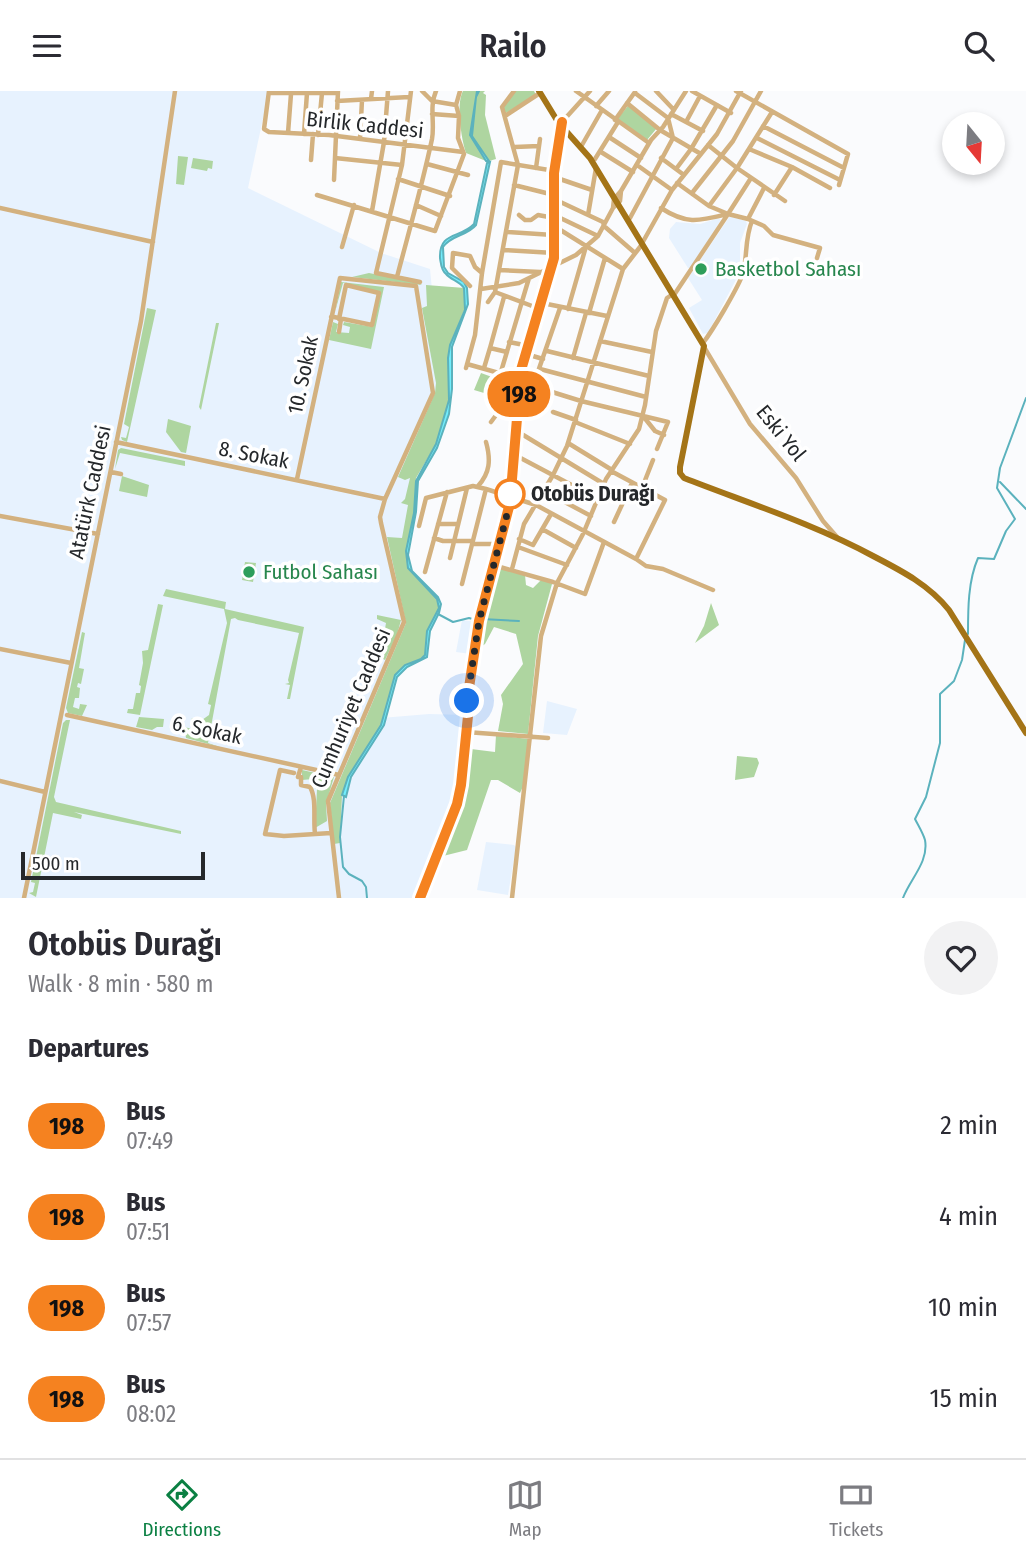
<!DOCTYPE html>
<meta charset="utf-8">
<style>
:root{--surface:#fff;--page:#f2f2f3;--text:#2b2b33;--muted:#7c7c81;--line:#e1e1e2;--accent:#0b8043}
body{margin:0;font-family:"Fira Sans Condensed",sans-serif;background:var(--page);color:var(--text);height:100vh;display:flex;flex-direction:column;font-size:26px;white-space:nowrap}
*{box-sizing:border-box;margin:0}
p{font-size:23px;color:var(--muted)}
.icon{flex:none;width:38px;height:38px;fill:none;stroke:currentColor;stroke-width:2;stroke-linecap:round;stroke-linejoin:round}
.map{position:relative;height:807px;overflow:hidden}
.drawer{display:flex;flex-direction:column;background:var(--surface);flex:1}
.drawer>*{flex:none}
.badge{padding:0 14px;border-radius:23px;font-size:24px;line-height:46px}
.needle{width:46px;rotate:162deg}
.tools{position:absolute;left:942px;top:21px;display:grid;gap:14px}
.tools a{display:grid;place-items:center;width:63px;height:63px;border-radius:50%;background:var(--surface);box-shadow:0 4px 10px #0003;font-size:35px}
.scale{position:absolute;left:21px;bottom:18px;width:184px;box-sizing:border-box;padding-left:7px;border:4px solid #25282b;border-top:0;font-size:19px;line-height:24px;white-space:nowrap;color:#25282b;-webkit-text-stroke:5px #fff;paint-order:stroke}
.you{position:absolute;width:35px;height:35px;margin:-18px;border:5px solid #fff;border-radius:50%;background:#1a73e8;box-shadow:0 0 0 10px #1a73e833}
.map>.badge{position:absolute;translate:-50% -50%;box-shadow:0 0 0 4px #fff}
h2{padding:0 28px;font-size:26px;line-height:63px}
.round{display:grid;place-items:center;flex:none;width:74px;height:74px;border-radius:37px;background:var(--page)}
.summary{display:flex;align-items:center;justify-content:space-between;height:119px;padding:0 28px}
h1{font-size:33px;font-weight:600;line-height:52px}
ul{padding:0;list-style:none}
li{display:flex;align-items:center;gap:21px;height:91px;padding:0 28px}
li div{flex:1}
li b{display:block;font-size:26px}
li em{font-style:normal}
li .badge{min-width:77px;font-weight:700;text-align:center}
header{display:flex;justify-content:space-between;align-items:center;height:91px;padding:0 28px;background:var(--surface);font-size:32px;font-weight:600}
.menu{display:flex;justify-content:space-around;align-items:center;height:98px;border-top:2px solid var(--line);background:var(--surface);font-size:19px;color:var(--muted)}
.menu a{display:grid;justify-items:center;gap:4px}
.menu .active{color:var(--accent)}
.map>svg:first-child{display:block}
</style>
<header><svg class="icon" aria-label="menu" viewBox="0 0 24 24"><path d="M4 6h16M4 12h16M4 18h16"/></svg>Railo<svg class="icon" aria-label="search" viewBox="0 0 24 24"><circle cx="10" cy="10" r="6"/><path d="M15 15l6 6"/></svg></header>
<div class="map">
<svg width="1026" height="807" viewBox="0 0 1026 807">
<rect width="100%" height="100%" fill="#fafbfd"/>
<path fill="#e7f2fe" d="M0,0H269L248,97L381,162L430,178L442,302L415,370L402,458L410,502L426,507L381,627L429,623L467,624L458,700L453,718L435,758L417,807H0Z
M730,125L746,130L747,133L740,152V181L708,242L703,243L689,217L702,209L688,187Z
M719,127L721,129L690,177H688L669,147L670,138L676,131L700,133Z
M462,529L476,531L471,563L456,561Z
M547,610L577,618L567,644L543,642Z
M486,751L514,754L516,756L508,804L477,799Z"/>
<path fill="#aed5a0" d="M463,0H477L470,44L486,70L466,62C461,47 456,13 463,0Z
M479,0H485L483,2L486,4L485,24L496,68L489,70L472,46L476,6Z
M516,0H534L536,4L504,23V14Z
M628,15L657,37L647,49L617,28Z
M178,65L188,66L184,94L176,93Z
M193,67L213,70L212,78L208,77L207,80L191,77Z
M369,182L418,192L422,194L352,186Z
M341,191L384,196L371,258L329,249L333,231L338,233L336,241L349,242L350,236L343,234L344,231L373,236L381,201L343,192L335,221Z
M426,194L465,197L466,215L450,254L448,267L449,309L436,353L416,387L414,422L406,460L408,477L437,508L439,517L427,540L425,564L421,568L405,574L395,584L381,634L348,686L342,704L340,752L334,753L330,712L406,532L387,446L402,447L408,414L401,412L405,408L410,387L405,389L398,386L435,302L436,292L422,217L427,215Z
M147,217L156,219L127,351L122,349L121,346L126,347L129,336L124,333Z
M216,232H219L201,319L199,316Z
M481,282L492,286L484,302L474,299Z
M168,328L191,335L186,362L181,361L166,341Z
M121,357L185,370V375L120,362L115,378L118,359Z
M122,385L149,394L147,406L119,400Z
M245,471L256,472L253,491L242,489Z
M495,476L525,484L526,494L533,497L542,488L552,493L538,545L528,643L498,640L503,613L501,604L523,573L516,543L494,536L485,553L478,558L481,528Z
M166,498L226,511L225,518L304,536L290,608H287L290,594L285,593L289,592L288,589L299,542L238,529L235,527L231,528L208,652L223,657L186,647L185,641L171,638L173,628H176L175,634L193,638L195,631L191,630L192,627L202,629L209,624L211,614L208,613L227,532L224,518L163,505Z
M711,512L719,534L695,552L704,535Z
M158,513L163,514L140,624L127,622L128,618H133L136,602H140L141,595L139,594L143,572L142,560L148,559Z
M377,524L401,529L397,544L385,569L380,566L386,532L377,528Z
M82,541L85,542L79,577L84,578L81,593L78,592L77,596L80,597L79,607H75L73,616L79,618L80,613L87,614L82,625L68,622L66,617Z
M139,626L164,628L163,636H157L152,639L136,636Z
M66,629H70L54,706L56,711L181,740V743L74,721L82,724L81,728L53,722L36,806L29,802L33,801L35,792L31,791L63,632Z
M496,644L528,648L524,693L520,702L498,689H491L467,759L439,766C457,725 465,702 471,658L495,661Z
M737,665L757,667L759,672L754,686L735,689Z
M302,679L334,686L326,713L327,730L315,737L317,698H315L313,688L302,689Z"/>
<path fill="#72edfc" stroke="#5bb2bd" stroke-width="2" d="M477,0H479L476,6L472,45L489,70H486L470,44Z
M490,71L476,134C467,145 451,144 443,156L444,176L448,182L464,191L467,197L468,213L452,256V298L449,323L437,357L418,390L416,421L408,464L412,480L438,506L441,513L439,522L430,540L427,566L407,576L397,586L384,634L351,686L346,706L342,704L348,686L381,634L395,584L405,574L421,568L425,564L427,540L439,517L437,508L408,477L406,460L414,422L416,390L436,353L449,309L448,267L450,254L465,219L464,197C459,190 451,189 446,183C441,179 441,173 440,167C439,140 460,148 474,133L487,72Z"/>
<g fill="none" stroke-linecap="round" stroke-linejoin="round">
<path stroke="#5bb2bd" stroke-width="2" d="M1000,391L1026,418
M438,523L453,531L469,527L476,529
M482,528L519,530
M968,543C968,518 968,490 978,467L994,468L1006,440L1015,428L997,397L1000,377L1026,307
M344,705L340,746L343,776L349,783L362,790L366,796L367,807
M903,807C910,788 929,771 925,749C923,742 918,734 915,728L926,706L940,652V603L954,590L962,569L965,549"/>
<path stroke="#d3b17f" stroke-width="4.5" d="M269,0L264,38L269,41L329,44L463,61
M411,0L402,74L376,182L420,191
M422,0L432,10L456,14
M576,0L649,52
M656,0L674,19
M692,0L731,22
M736,0L848,63L839,94
M269,2H338
M371,8L372,0
M337,10L409,6
M627,12L660,39L701,63
M596,15L609,0
M432,23L459,25
M671,23L703,40
M505,25L540,2
M615,29L635,1
M686,31L700,5
M763,35L844,77
M288,42L291,3
M304,43L307,2
M318,44L322,2
M609,46L641,67
M757,47L840,89
M360,48L362,9
M582,54L602,19
M708,54L737,77L785,110
M515,56L539,55
M749,58L792,76L830,97
M601,61L633,81
M335,67L402,74
M661,67L684,84
M595,68L618,31
M311,69L313,43
M427,73L468,84
M637,74L672,99
M536,77L540,48
M676,78L691,58L717,14
M554,86L592,99
M398,88L450,105
M334,89L338,0
M677,92L709,115L728,123L748,128L764,135L773,144L820,157L817,167
M514,94L554,104
M621,100L651,49L663,36L686,0
M621,100L620,110L613,117L614,108Z
M692,102L733,50L761,0
M317,104L435,140L464,63L458,47L459,25L456,14L460,0
M774,104L792,76
M554,108L603,131L604,135L635,162
M416,114L441,125
M709,115L737,77L772,21
M0,117L153,151
M661,117C687,134 699,130 728,123L751,87
M372,120L384,51L388,0
M519,124L525,129H531L538,124L554,127
M554,124L598,145
M588,124L596,77
M630,127L673,47L668,27L635,2
M748,128L764,97
M554,135L623,178
M508,141L553,144
M342,156L354,114
M504,159L554,162
M499,179L540,181
M397,186C409,140 422,95 432,48C435,32 429,16 436,0
M470,195L452,177L453,162L470,165L475,176L482,182
M481,198L519,192L576,164L598,145L613,117
M495,201L540,218
M674,204L728,123
M488,211L495,201L518,74L502,16L514,0
M542,212L607,225
M568,218L585,159
M589,222L605,167
M331,226H334L372,234L379,202L346,194L339,228
M339,241L341,228
M600,250L652,261
M509,251L529,255
M703,252C713,239 736,200 742,185C748,168 744,149 752,130
M704,256L750,333L796,387L823,430L837,446
M490,257L504,206
M547,260L649,285
M526,263L543,268
M573,267L586,222
M467,273L520,288
M466,277L475,244L482,182L501,71L555,80
M484,277L490,257L507,261
M540,278L646,306
M500,284L529,187
M520,291L581,310L668,331L657,358
M533,295L560,217
M553,321L576,329
M643,325L655,340L664,344
M491,331L505,312L518,310
M575,331L630,353
M515,339L604,393
M116,351L385,408
M568,352L612,379
M513,363L598,408
M611,380L665,409L636,468
M111,381L121,383
M297,388L340,187L416,195L433,302L385,408L380,426L381,432L404,531L328,710L339,807
M478,395C490,382 491,369 486,351
M642,397L653,369
M544,400L591,425
M0,425L98,443
M614,431L632,392
M438,433H457
M419,435L426,407L473,395L486,398L536,414L636,468L646,475L663,478L713,499
M542,438L576,457
M434,447L443,450H472
M519,448L533,454L551,423
M472,453H499
M518,456L567,474
M450,467L467,397
M493,474L553,491L585,503L604,451
M512,478L524,433L553,384L567,355L623,178L640,156L672,99L717,43L741,0
M425,481L447,401
M462,493L486,398
M0,558L71,572
M67,624L339,684
M466,641L548,647
M301,676L298,686H301V694L310,696C317,708 313,727 315,743
M294,682L280,679L265,743L284,745L331,742
M0,690L45,701
M24,807L141,230L175,0
M420,807L457,713L462,694L468,625L467,610L479,529L510,412L521,279L554,167V82L562,31L590,0
M512,807L541,545L557,492L583,443L606,388L639,338L645,314L656,240L667,207L673,203"/>
<path stroke="#a47417" stroke-width="6" d="M539,0L558,31L590,67L704,255L680,376V382L684,387C748,412 814,433 875,466C902,480 929,494 949,519L1026,642"/>
</g>
<g fill="none" stroke-linecap="round" stroke-linejoin="round">
<defs>
<path id="line" d="M420,807L457,713L461,694L468,625L467,610L479,530L510,412L521,279L554,167V82L562,31"/>
</defs>
<use href="#line" stroke="#fff" stroke-width="16"/>
<use href="#line" stroke="#f58220" stroke-width="10"/>
<path stroke="#25282b" stroke-width="7" stroke-dasharray="0 12.6" d="M467,610L479,530L510,412V403"/>
</g>
<g fill="#2e9e5b" stroke="#fff" stroke-width="2.5">
<circle cx="701" cy="178" r="7"/>
<circle cx="249" cy="481" r="7"/>
</g>
<circle fill="#fff" stroke="#f58220" stroke-width="3.5" cx="510" cy="403" r="14"/>
<g text-anchor="middle" stroke-width="7" stroke-linejoin="round" paint-order="stroke">
<g font-size="21" fill="#25282b" stroke="#fff">
<text transform="translate(365 34) rotate(6)" y="7">Birlik Caddesi</text>
<text transform="translate(303 284) rotate(-78)" y="7">10. Sokak</text>
<text transform="translate(781 342) rotate(51)" y="7">Eski Yol</text>
<text transform="translate(254 364) rotate(11)" y="7">8. Sokak</text>
<text transform="translate(90 401) rotate(-78)" y="7">Atatürk Caddesi</text>
<text transform="translate(351 617) rotate(-67)" y="7">Cumhuriyet Caddesi</text>
<text transform="translate(207 639) rotate(12)" y="7">6. Sokak</text>
</g>
<g font-size="21" fill="#27864d" stroke="#fff" text-anchor="start">
<text x="715" y="185">Basketbol Sahası</text>
<text x="263" y="488">Futbol Sahası</text>
</g>
<g font-size="21" font-weight="bold" fill="#25282b" stroke="#fff" text-anchor="start">
<text x="531" y="410">Otobüs Durağı</text>
</g>
</g>
</svg>
<div class="tools">
<a><svg class="needle" viewBox="-14 -14 28 28"><path d="M0-13l5 13h-10z" fill="#e53935"/><path d="M0 13l5-13h-10z" fill="#7c7c81"/></svg></a>
</div>
<div class="scale">500 m</div>
<div class="you" style="left:467px;top:610px"></div>
<b class="badge" style="left:519px;top:303px;background:#f58220;color:#111">198</b>
</div>
<section class="drawer">
<div class="summary"><div><h1>Otobüs Durağı</h1><p>Walk · 8 min · 580 m</p></div><a class="round"><svg class="icon" aria-label="heart" viewBox="0 0 24 24"><path d="M12 20l-8-8c-3-5 5-10 8-4 3-6 11-1 8 4z"/></svg></a></div>
<h2>Departures</h2>
<ul>
<li><span class="badge" style="background:#f58220;color:#111">198</span><div><b>Bus</b><p>07:49</p></div><em>2 min</em></li>
<li><span class="badge" style="background:#f58220;color:#111">198</span><div><b>Bus</b><p>07:51</p></div><em>4 min</em></li>
<li><span class="badge" style="background:#f58220;color:#111">198</span><div><b>Bus</b><p>07:57</p></div><em>10 min</em></li>
<li><span class="badge" style="background:#f58220;color:#111">198</span><div><b>Bus</b><p>08:02</p></div><em>15 min</em></li>
</ul>
</section>
<nav class="menu">
<a class="active"><svg class="icon" aria-label="directions" viewBox="0 0 24 24"><path d="M12 3l9 9-9 9-9-9zM9 14v-3h6M13 9l2 2-2 2"/></svg>Directions</a>
<a><svg class="icon" aria-label="map" viewBox="0 0 24 24"><path d="M3 6l6-2 6 2 6-2v14l-6 2-6-2-6 2zM9 4v14M15 6v14"/></svg>Map</a>
<a><svg class="icon" aria-label="tickets" viewBox="0 0 24 24"><path d="M3 7h18v10H3zM15 7v10"/></svg>Tickets</a>
</nav>
